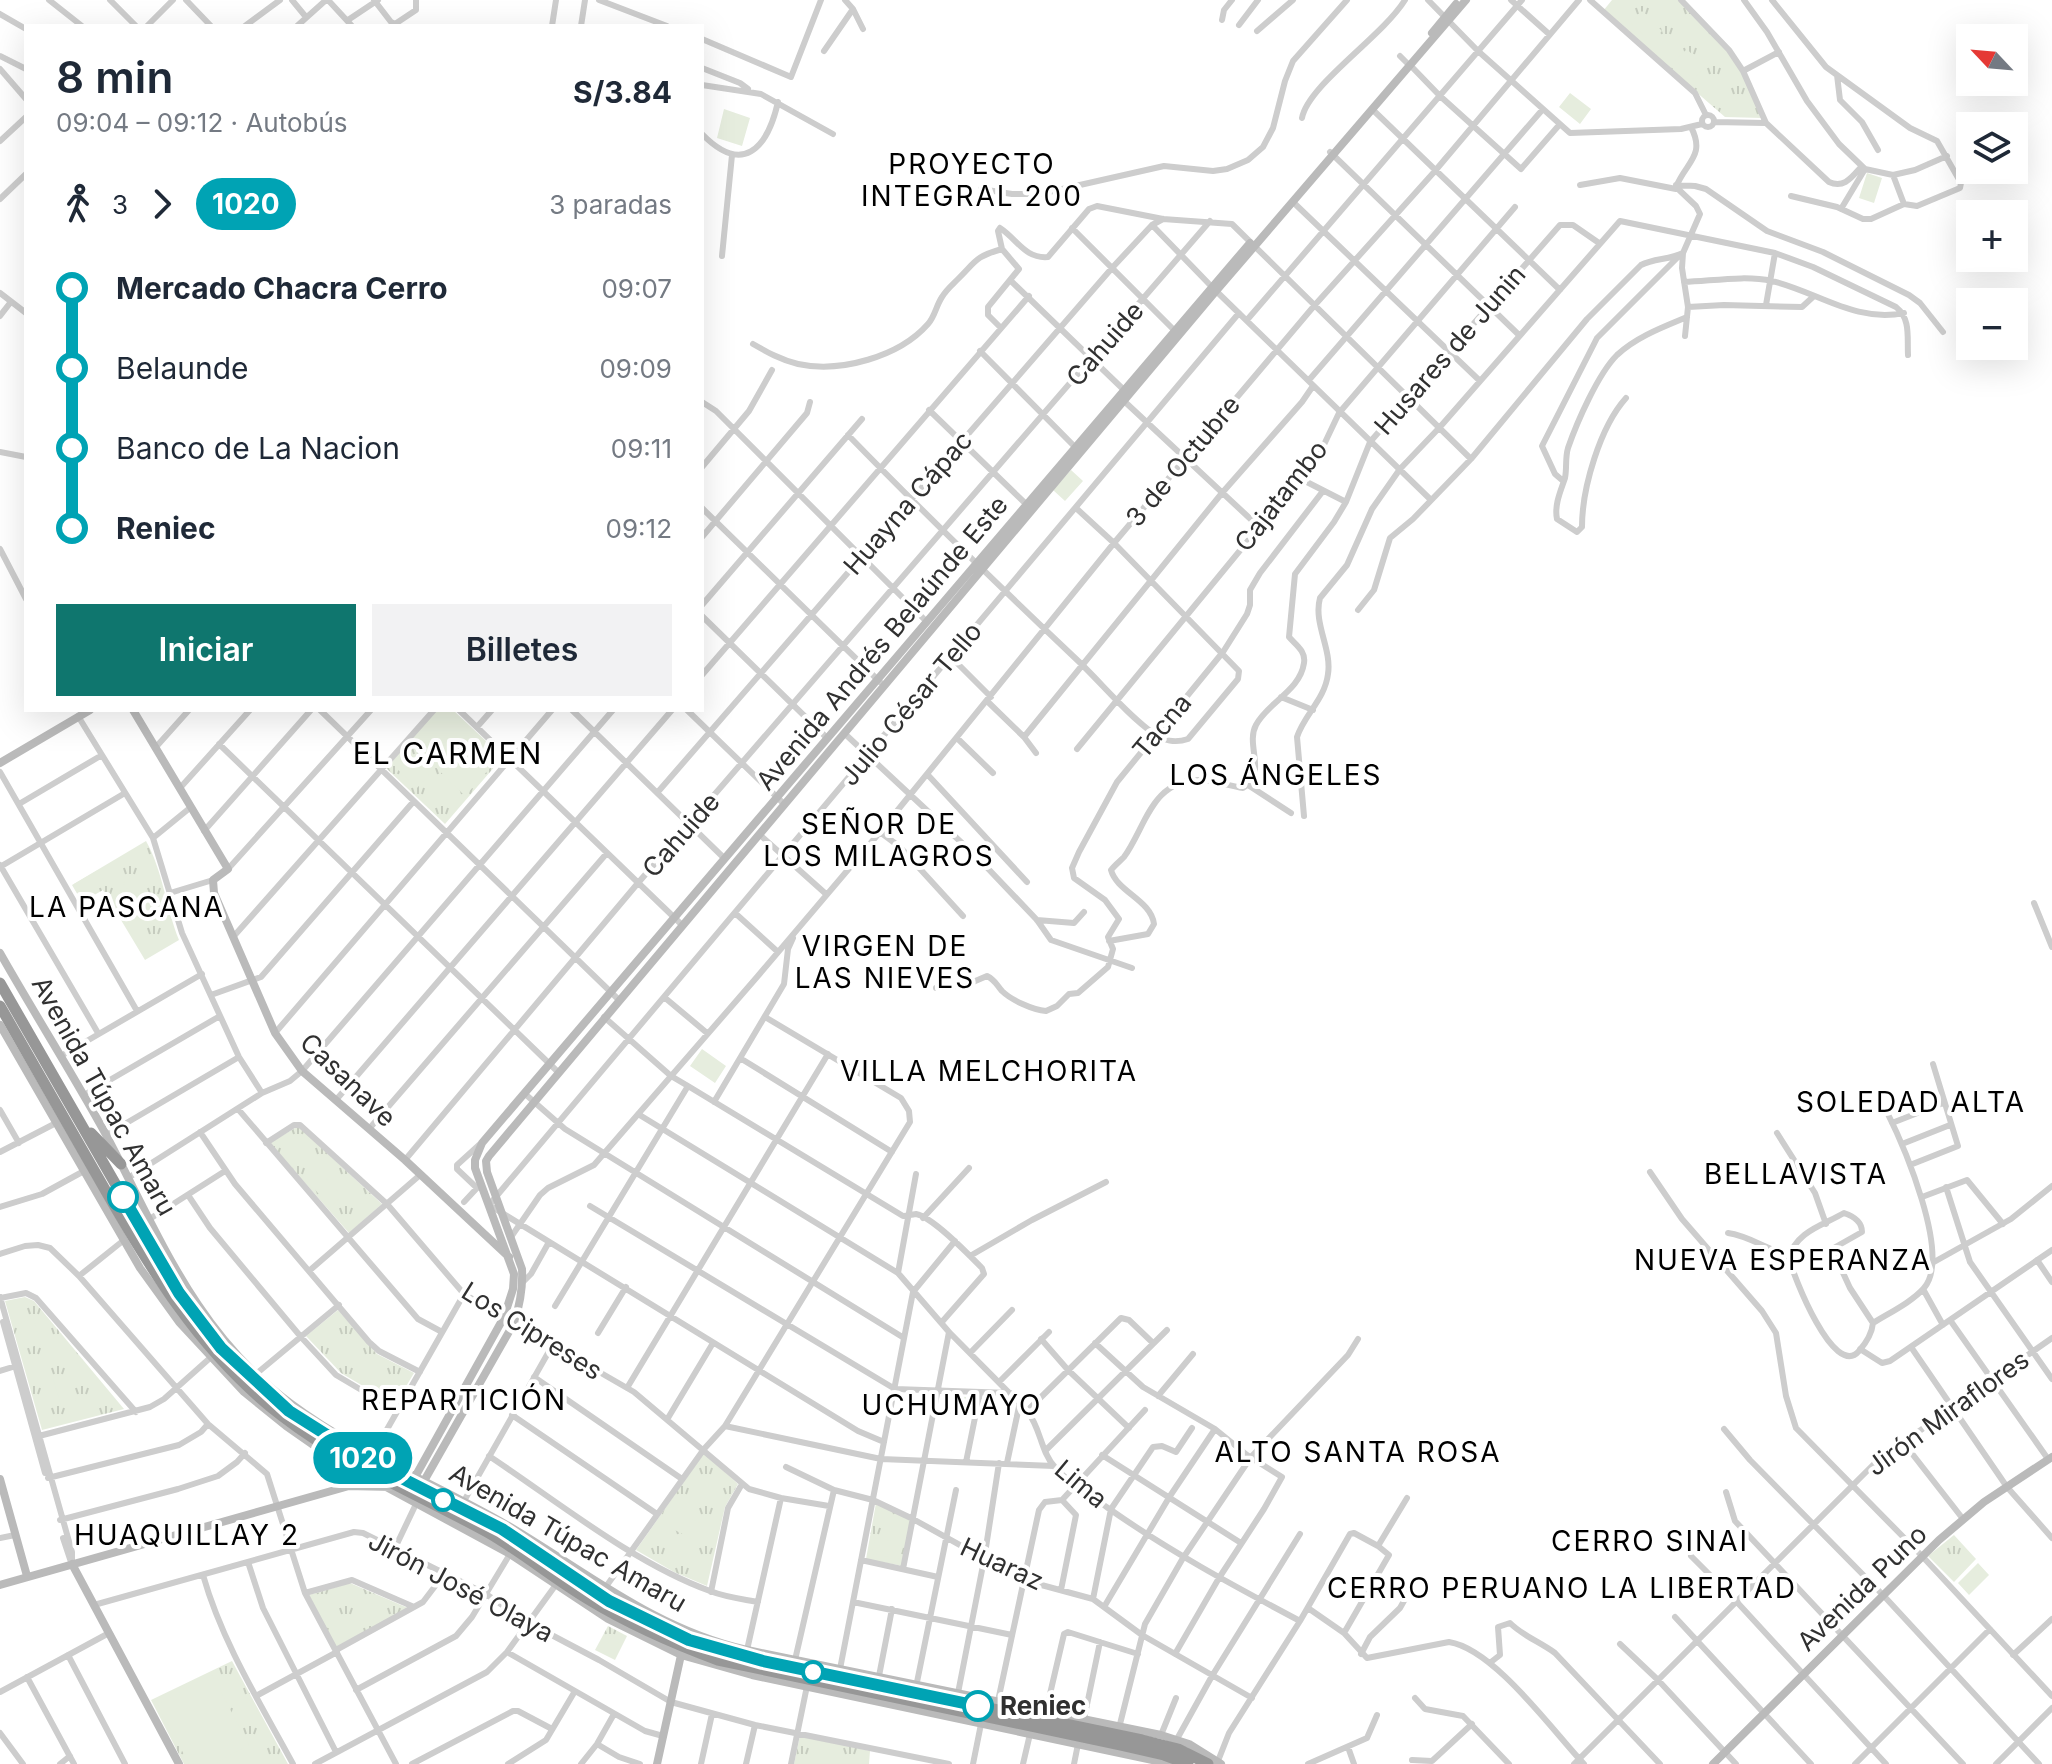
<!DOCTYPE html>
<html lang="es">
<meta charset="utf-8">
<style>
:root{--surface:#fff;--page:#f2f2f3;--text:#1f2937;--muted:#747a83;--accent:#0f766e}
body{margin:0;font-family:Inter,sans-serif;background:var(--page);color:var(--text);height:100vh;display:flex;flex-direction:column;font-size:30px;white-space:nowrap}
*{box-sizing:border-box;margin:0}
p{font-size:26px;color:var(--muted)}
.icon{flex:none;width:44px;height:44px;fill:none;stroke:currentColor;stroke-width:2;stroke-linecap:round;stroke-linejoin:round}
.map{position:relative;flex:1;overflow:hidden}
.side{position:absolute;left:24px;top:24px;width:680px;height:688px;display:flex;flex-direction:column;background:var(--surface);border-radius:0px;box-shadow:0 8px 32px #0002}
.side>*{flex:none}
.badge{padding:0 16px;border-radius:26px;font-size:28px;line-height:52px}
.needle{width:52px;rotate:296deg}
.tools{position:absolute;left:1956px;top:24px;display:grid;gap:16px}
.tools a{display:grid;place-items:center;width:72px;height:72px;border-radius:0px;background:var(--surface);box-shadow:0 8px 32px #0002;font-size:40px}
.map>.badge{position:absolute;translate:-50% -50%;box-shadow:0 0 0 4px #fff}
.legs{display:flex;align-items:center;gap:12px;height:88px;padding:0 32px;font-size:26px}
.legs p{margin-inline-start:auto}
.summary{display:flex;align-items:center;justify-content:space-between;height:136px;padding:0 32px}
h1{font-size:44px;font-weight:600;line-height:60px}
.button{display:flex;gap:16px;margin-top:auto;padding:16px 32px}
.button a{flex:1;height:92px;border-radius:0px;background:var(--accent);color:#fff;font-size:32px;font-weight:600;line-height:92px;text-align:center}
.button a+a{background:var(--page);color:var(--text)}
ul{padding:0 32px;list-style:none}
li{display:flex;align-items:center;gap:28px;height:80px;font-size:30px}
li i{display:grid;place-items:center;width:12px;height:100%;margin:0 10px;background:currentColor}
li i::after{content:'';width:20px;height:20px;margin:-10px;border:6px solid;border-radius:50%;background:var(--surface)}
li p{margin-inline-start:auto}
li:first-child i{background:linear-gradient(#0000 50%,currentColor 0)}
li:last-child i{background:linear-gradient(currentColor 50%,#0000 0)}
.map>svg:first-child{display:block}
</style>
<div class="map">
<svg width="2052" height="1764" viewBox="0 0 2052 1764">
<defs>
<pattern id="park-tufts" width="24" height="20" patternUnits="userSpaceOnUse" patternTransform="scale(2)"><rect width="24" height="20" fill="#e6edde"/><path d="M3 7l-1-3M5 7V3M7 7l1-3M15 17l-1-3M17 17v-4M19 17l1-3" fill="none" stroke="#c6ccbf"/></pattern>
</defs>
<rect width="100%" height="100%" fill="#fff"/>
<path fill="url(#park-tufts)" d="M1612,0H1679L1729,50L1742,71L1762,118L1725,117L1603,11Z
M437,710H453L503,757L445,824L386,768Z
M146,841C163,871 166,908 179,940L145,960L103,890L82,902L72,885Z
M295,1128H300L382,1204L349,1233L270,1143Z
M25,1297L34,1301L124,1409L42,1430L5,1301Z
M338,1310L377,1354L414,1373L395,1405L341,1373L306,1336Z
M704,1453L738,1484L725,1507L707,1586L674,1572L636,1550Z
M876,1503L911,1519L903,1566L866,1559Z
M1954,1535L1976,1559L1954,1582L1928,1556Z
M350,1583L408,1608L336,1647L309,1595Z
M608,1626L627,1636L615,1660L595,1650Z
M232,1661L288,1764H184L151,1700Z
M800,1735L870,1751L869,1764H794Z"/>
<path fill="#e6edde" d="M1642,11L1662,31L1651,42L1631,23Z
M1687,49L1705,68L1693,79L1675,60Z
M1570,93L1591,109L1580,124L1559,107Z
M724,109L750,118L742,146L717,138Z
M1867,173L1882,178L1874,203L1859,198Z
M1071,470L1083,481L1065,501L1053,490Z
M444,710H449L499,758L465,796L414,746Z
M409,757L429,775L417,788L397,769Z
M98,870L105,883L82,897L74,884Z
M137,874L151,896L138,904L123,883Z
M702,1049L726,1066L715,1083L690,1066Z
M322,1174L342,1196L330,1207L311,1185Z
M33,1319L41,1344L25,1349L18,1324Z
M69,1375L76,1400L61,1405L53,1379Z
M942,1395L966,1397L965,1414L942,1413Z
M677,1511L700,1523L692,1539L669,1527Z
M875,1538L903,1543L900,1559L872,1554Z
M1978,1563L1989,1575L1969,1595L1958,1583Z
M212,1675L249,1745L214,1764H189L158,1705Z"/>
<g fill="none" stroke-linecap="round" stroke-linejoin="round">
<path stroke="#cdcdcd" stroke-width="6" d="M49,0L82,26
M110,0L136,26
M186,0L211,26
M292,0L306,17
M328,0L352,26
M374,0L391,22L395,24L416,10V0
M599,0L667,26
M1428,0L1478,51L1570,133L1681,129L1702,124
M1511,0L1549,34
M1590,0L1695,93L1706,115
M1681,0L1729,50L1743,71L1766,123L1829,182C1844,189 1852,177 1862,166
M1744,0L1767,32L1807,101L1839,144L1865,169L1893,175L1904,204
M1772,0L1826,67L1910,128L1937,141L1961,183L1960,188L1917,206L1904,204L1871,219H1863L1837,207L1791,196
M853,9L863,29
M0,14L26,29
M348,20L378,0
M1222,20L1224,10L1232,0
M1239,25L1258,0
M147,26L173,0
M245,26L280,0
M297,26L326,0
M552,26L556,0
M581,26L585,0
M1257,31L1293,0
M702,39L791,77L821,0
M824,51L853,9L845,0
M0,56L26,69
M1400,56L1407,63
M1411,66L1440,96L1521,169L1560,124
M702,68L740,83L748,89
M0,69L26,99
M1743,71L1779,52
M1837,75L1840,100L1862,122L1878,150
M702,85L761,94L833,134
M1373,110L1560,290
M1702 121a6 6 0 1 1 12 0a6 6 0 1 1-12 0Z
M1302,118C1308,85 1382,37 1405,0
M1714,122L1766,123
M702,134C742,175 767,150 778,102
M0,141L26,117
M1330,152L1519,335
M1893,175L1915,170L1947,156
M1580,185L1620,178L1676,189
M1676,185L1695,186L1706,189L1767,231L1823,252L1909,295L1920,303L1943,332
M981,189L1012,194H1040L1164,166L1213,171L1227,169L1248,160L1263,147L1273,128L1285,81L1293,61L1347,0
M0,199L26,174
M1293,202L1480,381
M1841,209L1865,169
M1152,225L1212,287L1430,499
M1000,228C1017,239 1025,259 1048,257L1089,209L1097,206L1163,219L1232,224L1471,459
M1000,228L998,231L1002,249L1019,269L988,307V315L1000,327
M1072,228L1177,333
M722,256L732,155
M1010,280L1124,390
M1684,282C1712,281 1745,275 1772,281C1818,292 1855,323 1904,313
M0,293L26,313
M1766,305L1775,253
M1688,307L1724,305L1802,307L1814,296
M0,316L10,303
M1247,320L1522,0
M1685,336L1688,307L1682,268L1683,253L1700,214L1696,206L1676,187C1686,162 1706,156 1691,127
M753,344C767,352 781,360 798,364C840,373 899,357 928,324C935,316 936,306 942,297C946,290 952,285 958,279C977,260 975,257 1002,249
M980,351L1078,450
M1309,380L1543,109
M1626,398C1600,427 1582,488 1582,527L1577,532L1557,519C1554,505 1561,490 1565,478C1567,468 1565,458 1568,448C1577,422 1598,374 1617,355C1636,337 1663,327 1687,317
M1124,401L1258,526
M702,402L716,411L926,621
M929,410L1026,504
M848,435C922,511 997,584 1074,657C1100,681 1125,713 1153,733C1163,741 1176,743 1188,739L1238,679L1239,671L1114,543L1076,508
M0,452L26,457
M702,467L749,411L772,370
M1299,478L1346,502
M1562,480L1555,474L1542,446L1597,338L1678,257
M702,508L880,682
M702,537L807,413L810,402
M0,549L26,599
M702,605L862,419
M1358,610L1374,590L1390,538L1413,519L1471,459L1587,319L1641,265C1654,258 1669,260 1683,253
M702,616L827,738
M951,657L991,697
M702,675L1029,296
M1281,697L1313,710
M987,701L1024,737L1036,753
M320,710L619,1000
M459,710L682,925
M572,710L724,858
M687,710L784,804
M78,716L153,838L182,933L239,1057L262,1093
M477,727L492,710
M844,733L977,857L1037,920L1051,940L1132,968
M1024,737L1222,493L1302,402L1313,386
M957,738L993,773
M219,744L558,1072
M156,747L189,710
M1077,749L1320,453L1339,413L1515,207
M0,772L137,1011
M927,774L1027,882
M1248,785L1291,813
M180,788L250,710
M657,793L1112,268L1152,225L1163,219
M19,804L102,755
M1304,816L1297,737C1304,715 1325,699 1328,674C1332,649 1313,623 1320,598L1347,565L1372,509L1400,469L1440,427L1620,221L1775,253L1813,267L1896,307C1911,319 1907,337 1908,355
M204,831L311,710
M880,832L900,847L963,916
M759,834L826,894
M153,838L191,807
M0,865L98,1033
M0,867L125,793
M228,869L371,710
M170,893L213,880
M2034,903L2052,947
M735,913L778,952
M1037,920L1074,923L1084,912
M234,936L434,710
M1109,941L1148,934L1154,924C1151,900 1117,892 1111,870C1115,865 1120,861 1124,857C1146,827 1151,780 1200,780C1214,780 1229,786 1243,788C1268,774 1245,745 1256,725C1268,702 1300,691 1304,663C1306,651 1296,645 1289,637L1295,574L1334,522L1346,502L1370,442L1560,225H1573L1599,243
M936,988L966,985L987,976C995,980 996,984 1002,991C1011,1000 1033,1010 1046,1011L1057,1006L1069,994L1078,993L1108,967L1113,949L1108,937L1119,919L1105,900L1074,878L1072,868L1079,852L1117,782L1223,652L1247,614L1250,605V590L1260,573L1323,491
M211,995L261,977L414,801
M664,997L707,1033
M604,1017L671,1076L688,1086L903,1216C905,1216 915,1214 916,1214C933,1217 970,1256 982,1268L984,1274L941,1323
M275,1033L552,710
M61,1056L202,974
M740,1058L892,1152
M524,1093L565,1129L904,1338
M84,1095L220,1016
M336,1100L672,710
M714,1102L784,984L788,949L793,938
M238,1109L418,1319L442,1332
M0,1110L19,1143
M638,1114L898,1273L949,1332L1027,1411C1041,1428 1040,1450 1054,1466C1068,1483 1090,1495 1108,1508C1169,1551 1234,1586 1300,1621
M1892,1123L1943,1103
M369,1129L607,853
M200,1132L235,1184L369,1342L379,1351L420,1372
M1777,1133L1815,1193L1826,1224
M106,1135L239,1057
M266,1143L294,1125H300L387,1204L464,1294L634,1392L749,1489L781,1498L829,1506
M1902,1144L1950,1125
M479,1145L457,1165V1169L477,1188L482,1187
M0,1152L56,1123
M405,1160L638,883L1210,221
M1910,1165L1958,1146L1933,1064
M1650,1172L1682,1219L1762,1311L1776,1333L1786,1396L1796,1428L1922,1556L2052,1696
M128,1178L262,1093L290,1081L302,1071L613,710
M1946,1187L1970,1262L2052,1379
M188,1195L210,1228L301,1337L336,1375L397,1411
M1922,1197L1967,1180L2003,1224
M464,1202L477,1188
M590,1206L895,1389L1010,1393
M0,1207L42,1194L84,1171
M1844,1213C1853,1216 1862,1222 1862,1232L1832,1249L1850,1288L1873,1323C1872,1333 1866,1343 1859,1351C1834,1380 1793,1275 1789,1258C1796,1231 1824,1225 1844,1213Z
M923,1218L969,1168
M148,1220L225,1171
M1728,1233C1750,1236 1767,1250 1789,1255
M511,1237L540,1195L548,1188L594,1165L757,977L880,832L1114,543L1314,306L1435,171L1579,0
M0,1254L25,1246L38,1245L50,1248L79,1276L208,1424L267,1474L305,1593L396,1764
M970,1256L1032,1220L1106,1182
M2037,1260L2052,1282
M1934,1262L2011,1219L2052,1186
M309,1271L420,1175
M898,1273L916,1174
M79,1276L124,1240
M523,1282L531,1274L549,1242
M1923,1289L1943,1325
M0,1297L72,1552V1564
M0,1298L26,1293L36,1298L136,1412
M555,1306L688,1086
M1950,1320L2048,1459
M3,1322L45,1473
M1873,1323C1889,1313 1912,1302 1924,1288C1952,1256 1903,1144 1886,1110
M598,1333L626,1287
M1041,1339L1068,1370L1129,1428
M1095,1343L1143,1387L1215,1429L1247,1455L1282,1477L1264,1509L1219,1578L1175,1654
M1911,1347L2007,1487L2052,1538
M1860,1349L1882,1363L1890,1361L2052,1250
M970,1353L1012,1310
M0,1371L16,1366
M256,1374L339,1305
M534,1377L682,1479
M999,1382L1049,1332
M627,1388L828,1054
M1158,1396L1193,1354
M1027,1411L1121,1318L1129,1320L1153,1343
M512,1415L657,1514
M668,1418L713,1343
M725,1426L881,1459L1054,1466
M1724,1429L1750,1460L1883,1595L2039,1764
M39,1436L150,1407L164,1399L210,1358
M884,1442L858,1431L489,1205L1239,313
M1903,1442L1963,1519
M1045,1451L1167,1330
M373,1454L464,1294
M1102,1455L1241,1543
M489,1456C557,1501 633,1563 710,1591C725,1597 742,1599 758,1602
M966,1462L980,1393
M1007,1463L1020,1402
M786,1467L834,1490L873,1500L913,1519L1023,1580L1093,1599L1142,1635L1252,1698
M48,1478L179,1445L201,1432L208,1424
M1726,1492L1735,1521L1963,1764
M1062,1500L1145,1410
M464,1501L552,1346
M60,1520L178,1489L218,1476L237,1462L245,1453
M0,1538L15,1535
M63,1538L71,1562
M1378,1546L1407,1498
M395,1548L416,1504
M1691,1556L1736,1601L1886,1764
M861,1560L938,1577
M248,1562L263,1608L336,1752
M903,1569L949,1332
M203,1575C222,1642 260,1703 293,1764
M605,1588L704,1449L725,1426L910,1122L909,1111L901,1098L765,1017
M1061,1590L1076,1515L1062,1500
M711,1592L728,1508L742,1484
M305,1593L352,1580L414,1607
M1093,1599L1111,1509L1153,1447L1162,1446L1176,1452L1192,1428
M853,1602L1012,1635
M94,1605L354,1532L363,1533L486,1594L527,1622L599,1660L671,1702L755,1725L949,1764
M1104,1607L1170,1496L1215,1429
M1308,1608L1344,1633L1367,1658L1449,1642C1494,1649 1552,1730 1584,1764
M1675,1617L1811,1764
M1620,1644L1658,1680L1736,1764
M336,1650L423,1602L445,1573
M747,1650L781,1498
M507,1652L645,1731L663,1736
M1361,1654L1370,1637L1400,1608L1414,1583
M68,1655L125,1764
M2013,1655L2052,1619
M795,1660L834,1490
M1491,1662L1500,1655L1498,1627L1510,1623C1523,1636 1540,1642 1555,1653L1660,1764
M840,1669L913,1292L955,1241
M879,1676L892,1609
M27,1677L74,1764
M916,1687L956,1490
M356,1690L456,1636L472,1617L510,1554
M0,1692L109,1633
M958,1693L984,1560L999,1463
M256,1696L337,1652
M1415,1698L1425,1709L1463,1716L1509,1764
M998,1701L1039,1510L1045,1502L1062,1500
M1046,1711L1064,1634L1068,1632L1138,1654
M1084,1719L1100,1642
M1119,1728L1145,1624L1183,1558L1251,1457L1348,1355L1358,1339
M0,1733L23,1764
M1161,1735L1176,1698
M1177,1739L1212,1676L1300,1534
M597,1744L619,1757L640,1764
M1348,1747L1354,1764
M1412,1760L1432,1761L1472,1724
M1218,1761L1229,1733L1300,1621L1350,1534L1354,1533L1378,1546L1389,1555L1344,1633
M60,1764L70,1756
M315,1764L487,1672L507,1652L555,1586
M412,1764L513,1711H518L552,1729
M508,1764L546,1740L575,1691
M581,1764L597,1744L614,1714
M701,1764L712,1714
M746,1764L755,1725
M791,1764L807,1686
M973,1764L981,1724
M1023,1764L1030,1734
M1074,1764L1078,1744
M1308,1764L1367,1738L1377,1715
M1574,1764L1878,1460L2052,1338
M1855,1764L1990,1629
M1996,1764L2052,1708"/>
<path stroke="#bababa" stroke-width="8" d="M1432,33L1456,4
M133,710L228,869L213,880L214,893L275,1033L302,1071L405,1160L509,1257
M0,763L90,710
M0,953C34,1013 71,1071 104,1131C158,1232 194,1332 290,1403C358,1454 439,1485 512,1528C589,1574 657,1630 747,1650L1161,1735L1189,1744L1221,1764
M0,1025L140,1268L179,1322L244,1392L286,1426L329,1456L510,1554L608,1619L681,1655L752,1675L1171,1764
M415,1477L504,1317L513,1289L514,1274L475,1168V1160L482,1143L1250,243
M0,1479L27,1576
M346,1486L394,1487
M415,1488L424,1481L514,1323C520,1305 523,1288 522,1269L487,1172L486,1161L489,1156L1216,291L1466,0
M72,1564L179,1764
M0,1585L349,1486
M657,1764L681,1655
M1713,1764L1939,1540L1984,1502L2052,1457"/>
<path stroke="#979797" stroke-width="11" d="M0,983L162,1265L212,1338L256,1383L289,1411L368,1461L502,1529L632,1615L689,1640L763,1661L1142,1740L1178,1749L1208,1764
M0,1006C33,1064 66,1121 99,1179C149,1267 200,1353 282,1416C344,1464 418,1494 487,1532C522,1552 553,1578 588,1599C629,1624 672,1643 718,1660L1121,1745L1164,1755L1188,1764
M91,1133L121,1164"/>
</g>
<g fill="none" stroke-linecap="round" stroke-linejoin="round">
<defs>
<path id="line-1" d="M123,1197L179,1293L221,1348L289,1411L368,1461L502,1529L609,1601L689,1640L763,1661L978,1706"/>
</defs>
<use href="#line-1" stroke="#fff" stroke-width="18"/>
<use href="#line-1" stroke="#00a3b4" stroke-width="12"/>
</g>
<g fill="#fff" stroke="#00a3b4" stroke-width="4">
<circle cx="123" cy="1197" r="14"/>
<circle cx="443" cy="1500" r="10"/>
<circle cx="813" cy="1672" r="10"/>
<circle cx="978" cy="1706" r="14"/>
</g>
<g text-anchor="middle" stroke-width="8" stroke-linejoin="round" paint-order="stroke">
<g font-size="26" fill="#303030" stroke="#fff">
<text transform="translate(1105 344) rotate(-49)" y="9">Cahuide</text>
<text transform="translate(1450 350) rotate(-49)" y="9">Husares de Junin</text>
<text transform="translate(1183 461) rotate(-50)" y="9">3 de Octubre</text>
<text transform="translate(1281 496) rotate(-52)" y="9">Cajatambo</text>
<text transform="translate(908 503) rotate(-49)" y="9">Huayna Cápac</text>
<text transform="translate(882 643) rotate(-50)" y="9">Avenida Andrés Belaúnde Este</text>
<text transform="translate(911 704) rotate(-50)" y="9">Julio César Tello</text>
<text transform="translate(1162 726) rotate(-50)" y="9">Tacna</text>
<text transform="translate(681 835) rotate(-49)" y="9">Cahuide</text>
<text transform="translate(348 1080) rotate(44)" y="9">Casanave</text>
<text transform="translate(104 1096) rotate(61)" y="9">Avenida Túpac Amaru</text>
<text transform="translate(532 1331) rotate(32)" y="9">Los Cipreses</text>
<text transform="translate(1948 1413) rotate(-36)" y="9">Jirón Miraflores</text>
<text transform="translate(1081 1484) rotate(40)" y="9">Lima</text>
<text transform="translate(568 1538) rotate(30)" y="9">Avenida Túpac Amaru</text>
<text transform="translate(1002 1564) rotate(25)" y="9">Huaraz</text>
<text transform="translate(461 1587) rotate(28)" y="9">Jirón José Olaya</text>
<text transform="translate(1862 1588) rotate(-44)" y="9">Avenida Puno</text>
</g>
<g font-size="26" font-weight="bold" fill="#303030" stroke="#fff" text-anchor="start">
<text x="1000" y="1715">Reniec</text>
</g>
<g font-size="28" letter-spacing="2" fill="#000" stroke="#fff">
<text x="972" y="174">PROYECTO<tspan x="972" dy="32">INTEGRAL 200</tspan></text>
<text x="1276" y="785">LOS ÁNGELES</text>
<text x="879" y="834">SEÑOR DE<tspan x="879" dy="32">LOS MILAGROS</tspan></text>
<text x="127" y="917">LA PASCANA</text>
<text x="885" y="956">VIRGEN DE<tspan x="885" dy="32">LAS NIEVES</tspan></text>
<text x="989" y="1081">VILLA MELCHORITA</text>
<text x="1911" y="1112">SOLEDAD ALTA</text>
<text x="1796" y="1184">BELLAVISTA</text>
<text x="1783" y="1270">NUEVA ESPERANZA</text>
<text x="464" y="1410">REPARTICIÓN</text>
<text x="952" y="1415">UCHUMAYO</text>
<text x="1358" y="1462">ALTO SANTA ROSA</text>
<text x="187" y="1545">HUAQUILLAY 2</text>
<text x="1650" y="1551">CERRO SINAI</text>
<text x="1562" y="1598">CERRO PERUANO LA LIBERTAD</text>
</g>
<g font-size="30" letter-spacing="2" fill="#000" stroke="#fff">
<text x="448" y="764">EL CARMEN</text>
</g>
</g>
</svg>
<div class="tools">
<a><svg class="needle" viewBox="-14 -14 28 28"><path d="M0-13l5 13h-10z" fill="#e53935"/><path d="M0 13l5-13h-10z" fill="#747a83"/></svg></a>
<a><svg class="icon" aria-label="layers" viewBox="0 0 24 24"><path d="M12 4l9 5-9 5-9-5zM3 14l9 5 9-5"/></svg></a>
<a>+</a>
<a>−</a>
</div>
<b class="badge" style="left:363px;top:1458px;background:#00a3b4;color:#fff">1020</b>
<section class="side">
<div class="summary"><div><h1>8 min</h1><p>09:04 – 09:12 · Autobús</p></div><b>S/3.84</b></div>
<div class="legs"><svg class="icon" aria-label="walk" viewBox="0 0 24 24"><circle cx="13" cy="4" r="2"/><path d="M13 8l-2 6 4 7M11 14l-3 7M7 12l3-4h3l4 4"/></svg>3<svg class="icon" aria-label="forward" viewBox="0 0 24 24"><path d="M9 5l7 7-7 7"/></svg><b class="badge" style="background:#00a3b4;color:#fff">1020</b><p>3 paradas</p></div>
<ul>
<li><i style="color:#00a3b4"></i><b>Mercado Chacra Cerro</b><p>09:07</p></li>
<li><i style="color:#00a3b4"></i><span>Belaunde</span><p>09:09</p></li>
<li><i style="color:#00a3b4"></i><span>Banco de La Nacion</span><p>09:11</p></li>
<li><i style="color:#00a3b4"></i><b>Reniec</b><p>09:12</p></li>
</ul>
<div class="button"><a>Iniciar</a><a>Billetes</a></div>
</section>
</div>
